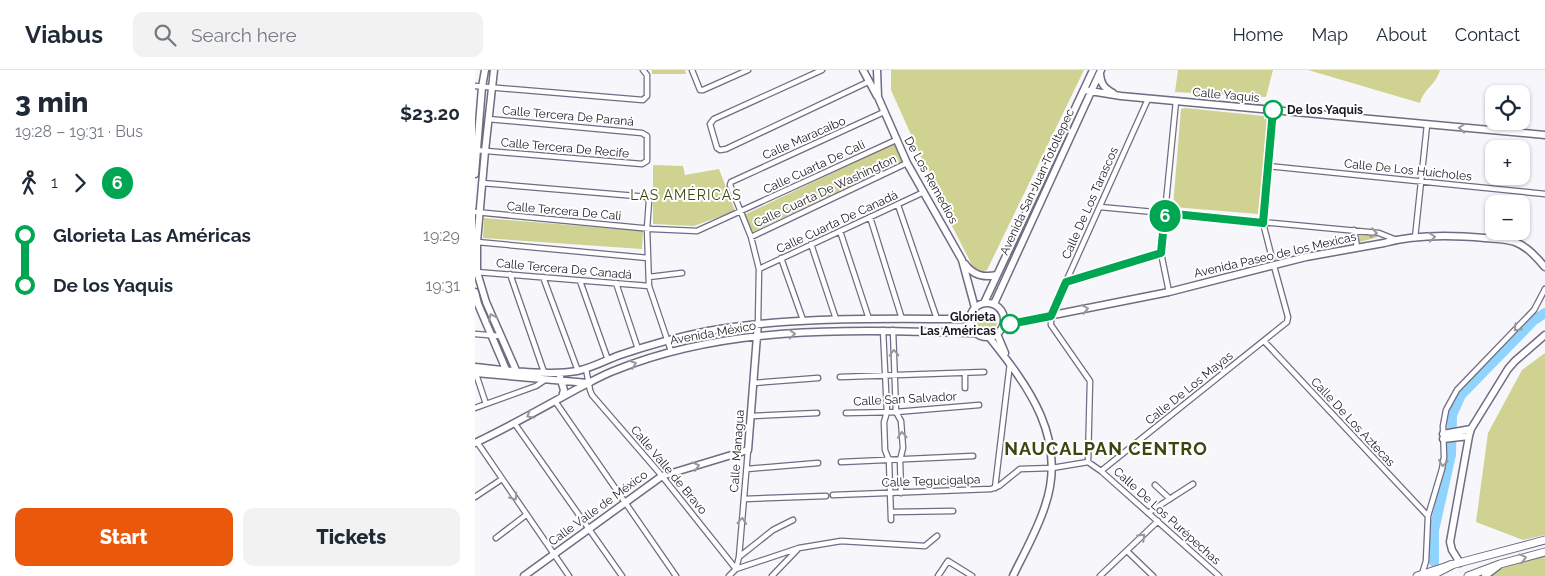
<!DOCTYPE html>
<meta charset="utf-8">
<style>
:root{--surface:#fff;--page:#f2f2f3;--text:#1f2937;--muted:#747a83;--line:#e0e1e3;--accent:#ea580c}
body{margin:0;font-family:Raleway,sans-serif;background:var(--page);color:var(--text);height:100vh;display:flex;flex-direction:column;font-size:19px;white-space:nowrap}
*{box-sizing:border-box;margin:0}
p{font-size:16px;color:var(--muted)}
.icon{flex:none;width:28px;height:28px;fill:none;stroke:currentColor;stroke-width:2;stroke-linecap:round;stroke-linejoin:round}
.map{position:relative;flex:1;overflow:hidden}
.details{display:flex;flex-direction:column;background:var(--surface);width:475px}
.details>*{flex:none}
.badge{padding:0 10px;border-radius:16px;font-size:18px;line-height:32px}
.fabs{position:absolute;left:1010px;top:15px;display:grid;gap:10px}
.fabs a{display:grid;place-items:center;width:45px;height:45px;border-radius:10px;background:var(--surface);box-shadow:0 1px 4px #0004;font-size:25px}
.map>.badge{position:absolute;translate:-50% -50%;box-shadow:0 0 0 2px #fff}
.legs{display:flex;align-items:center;gap:8px;height:55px;padding:0 15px;font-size:16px}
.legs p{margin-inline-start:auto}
.head{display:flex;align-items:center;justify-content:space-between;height:85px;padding:0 15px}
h1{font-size:28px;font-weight:800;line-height:38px}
.action{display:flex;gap:10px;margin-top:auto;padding:10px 15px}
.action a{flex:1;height:58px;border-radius:10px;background:var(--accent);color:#fff;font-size:20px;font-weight:800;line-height:58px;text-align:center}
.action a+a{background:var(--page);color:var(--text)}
ul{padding:0 15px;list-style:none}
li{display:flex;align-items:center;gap:18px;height:50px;font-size:19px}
li i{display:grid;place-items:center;width:8px;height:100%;margin:0 6px;background:currentColor}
li i::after{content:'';width:12px;height:12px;margin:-6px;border:4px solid;border-radius:50%;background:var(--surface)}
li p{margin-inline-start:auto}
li:first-child i{background:linear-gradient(#0000 50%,currentColor 0)}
li:last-child i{background:linear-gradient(currentColor 50%,#0000 0)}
header{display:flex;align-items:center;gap:30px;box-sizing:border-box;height:70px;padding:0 25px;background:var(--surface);border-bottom:1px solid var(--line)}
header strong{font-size:24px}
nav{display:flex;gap:28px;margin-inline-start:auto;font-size:18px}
.search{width:350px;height:45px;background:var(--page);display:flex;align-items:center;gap:12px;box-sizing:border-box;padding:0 18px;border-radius:10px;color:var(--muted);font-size:19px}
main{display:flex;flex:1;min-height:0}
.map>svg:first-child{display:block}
</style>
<header>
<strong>Viabus</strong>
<div class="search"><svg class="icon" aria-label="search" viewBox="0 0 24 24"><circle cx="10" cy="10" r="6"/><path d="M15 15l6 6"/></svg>Search here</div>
<nav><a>Home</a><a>Map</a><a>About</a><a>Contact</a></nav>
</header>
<main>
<section class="details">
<div class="head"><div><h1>3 min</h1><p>19:28 – 19:31 · Bus</p></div><b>$23.20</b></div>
<div class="legs"><svg class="icon" aria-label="walk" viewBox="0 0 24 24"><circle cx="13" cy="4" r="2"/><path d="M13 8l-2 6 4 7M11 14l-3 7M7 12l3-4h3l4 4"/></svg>1<svg class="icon" aria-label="forward" viewBox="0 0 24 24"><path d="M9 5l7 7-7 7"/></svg><b class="badge" style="background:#00a651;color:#fff">6</b></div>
<ul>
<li><i style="color:#00a651"></i><b>Glorieta Las Américas</b><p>19:29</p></li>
<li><i style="color:#00a651"></i><b>De los Yaquis</b><p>19:31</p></li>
</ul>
<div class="action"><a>Start</a><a>Tickets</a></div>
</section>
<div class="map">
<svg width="1070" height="506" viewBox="0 0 1070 506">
<rect width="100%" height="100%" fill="#f7f6fb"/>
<path fill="#cfd291" d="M177,0H210L211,4H177Z
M416,0H609L512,200L505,202L498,197L476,154L416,20Z
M703,0H798L791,27L700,22Z
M833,0H965C961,15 950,17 945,33Z
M710,38L789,46V49H793L783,144L698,137L706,39Z
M420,73L429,92L273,164L267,146Z
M178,95L208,96L210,105L244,99L260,141L219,156L178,154Z
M9,148L168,161L167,179L8,168Z
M884,163H889L902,167L900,168L884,172Z
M502 252a10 10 0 1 1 20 0a10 10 0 1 1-20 0Z
M1070,283V465L1048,470L1001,452L1013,363L1047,300Z
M1070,482V506H1015L1025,494Z"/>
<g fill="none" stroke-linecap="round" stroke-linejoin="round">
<path stroke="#90d3fc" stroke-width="10" d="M959,492V460L976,385L977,345L986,325L1059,250L1070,243"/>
<defs>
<path id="street" d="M217,0L225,20H228L273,0
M347,0L239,49L235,54L242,78L245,80L251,79L393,12
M0,16L168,30L172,26V5L168,0
M0,80L167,94L172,91V66L167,63L13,49
M793,96L1070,124
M7,113L173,127L174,131L172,158L174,216L196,281
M423,135L462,249
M625,137L904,163L919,169
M0,142L177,159L222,161L421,70
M395,147L427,249
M879,160L882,177
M365,161L394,249
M276,167L432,93
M940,168L952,55
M2,172L173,188
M336,174L361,249
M306,188L328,250
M797,188L788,153L798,40
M284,199L449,122
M1,202L174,216
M35,204L69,302
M68,207L103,301
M174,207L207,203
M105,211L133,290
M591,212L686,183
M141,213L163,279
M694,222L686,183L701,31
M283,253L284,199L276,167L255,115L256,112L409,42
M408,260L412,342L409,352L410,380L414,390L416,450
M418,260L421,342L426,351L428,378L425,390L426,423
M0,264L25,266
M789,271L953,446
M111,299L115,320L117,325L187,406L261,499
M1,304L11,334
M365,307L509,302
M278,313L343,308
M490,318V303
M80,331L201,506
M0,338L61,316L70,310
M371,343L421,342L504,335
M276,346L342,343
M40,354L147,506
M2,372L94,506
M366,392L498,386
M613,392L615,311L576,255V245L673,29
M272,399L343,393
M626,401L812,252L813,247L799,196
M680,415L695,429
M520,418L535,293
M358,425L516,419L524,416L545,399L577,398L613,392L626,401L744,506
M0,427L27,409
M269,429L351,426
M416,442L478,441
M673,443L718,414
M21,468L51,445
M652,481L678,506
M264,487L298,460L318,450
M261,499L264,487L273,380
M947,504L951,491L953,446L967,399L969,387L968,356L971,340L982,320L1059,240L1070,219
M254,506L261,499L324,478L366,471L450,476L462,466
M297,506L322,480
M463,506L473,491L497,506
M625,506L683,451"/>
<path id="secondary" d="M19,0L10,81L2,172V202L11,232L44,307
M388,0L402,26
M402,0L403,27L432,93L487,190L500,238
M625,4C626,14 629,18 638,23
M609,20L646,26L1070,65
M0,104L7,17L10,0
M490,194C498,205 508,208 522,205
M0,222L3,234L32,302
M509,233L618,0
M495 250a17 17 0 1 1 34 0a17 17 0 1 1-34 0Z
M519,234L626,0
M528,255L694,222L831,187L909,173C941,164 977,165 1010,168C1020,169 1031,169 1040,172C1053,177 1061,187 1070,197
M522,264L530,283
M514,267C554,317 593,369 570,436C562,461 549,483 538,506
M0,297C30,300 73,306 102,301C117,298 131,290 145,285C174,275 203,267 233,261C319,246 407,249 495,249
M0,303L113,313
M85,307L89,320L87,327
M968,364L996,359
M968,369L994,366
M0,373C34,357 67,338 100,320C114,313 127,305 141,300C255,254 380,260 500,263
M985,493L977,480L975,472L994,366L996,359L1033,299L1040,291L1070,265
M49,506L187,406L273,380L283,253
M1010,506L1023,496"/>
<path id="primary" d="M942,506L976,495L1070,470
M993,506L1025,494L1070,482"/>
<path id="highway" d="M955,506L976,495"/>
</defs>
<use href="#street" stroke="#6f6c83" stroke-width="7"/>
<use href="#secondary" stroke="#6f6c83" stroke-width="9"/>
<use href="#primary" stroke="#6f6c83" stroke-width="9"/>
<use href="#highway" stroke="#6f6c83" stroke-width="10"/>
<use href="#street" stroke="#fff" stroke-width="4.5"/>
<use href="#secondary" stroke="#fff" stroke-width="6"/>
<use href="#primary" stroke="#fff" stroke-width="7"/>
<use href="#highway" stroke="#fff" stroke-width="8"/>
</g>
<defs><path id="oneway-chevron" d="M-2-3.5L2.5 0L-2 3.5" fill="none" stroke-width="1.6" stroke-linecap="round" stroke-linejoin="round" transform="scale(1.25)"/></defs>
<g stroke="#98989c">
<use href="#oneway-chevron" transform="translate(987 58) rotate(-175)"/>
<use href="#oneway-chevron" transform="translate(899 163) rotate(9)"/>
<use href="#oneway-chevron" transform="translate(957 167) rotate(-5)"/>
<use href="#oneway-chevron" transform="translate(610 239) rotate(-11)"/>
<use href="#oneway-chevron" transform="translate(17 247) rotate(-113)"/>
<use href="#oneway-chevron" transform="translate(1042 258) rotate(134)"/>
<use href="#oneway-chevron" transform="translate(317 264) rotate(-3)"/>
<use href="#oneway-chevron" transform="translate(419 283) rotate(-92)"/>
<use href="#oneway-chevron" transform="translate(158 294) rotate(-20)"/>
<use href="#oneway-chevron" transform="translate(55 345) rotate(151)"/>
<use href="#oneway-chevron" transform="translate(427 365) rotate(-94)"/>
<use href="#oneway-chevron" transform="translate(968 393) rotate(98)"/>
<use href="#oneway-chevron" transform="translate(221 396) rotate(-17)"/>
<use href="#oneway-chevron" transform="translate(39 427) rotate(55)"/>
<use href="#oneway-chevron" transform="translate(267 451) rotate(-85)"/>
<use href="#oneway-chevron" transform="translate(667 467) rotate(-44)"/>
<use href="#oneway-chevron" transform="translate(1048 488) rotate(-15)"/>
</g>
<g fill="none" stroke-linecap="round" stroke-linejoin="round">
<defs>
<path id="line-1" d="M535,254L576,246L591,212L686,183L690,143L788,153L798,40"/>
</defs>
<use href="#line-1" stroke="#fff" stroke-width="11"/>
<use href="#line-1" stroke="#00a651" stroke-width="8"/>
</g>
<g fill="#fff" stroke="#00a651" stroke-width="2.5">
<circle cx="798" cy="40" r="9"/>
<circle cx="535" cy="254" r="9"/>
</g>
<g text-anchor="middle" stroke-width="4" stroke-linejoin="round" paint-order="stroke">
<g font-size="12" fill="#1a1922" stroke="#fff">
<text transform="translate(751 25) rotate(5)" y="4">Calle Yaquis</text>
<text transform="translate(93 46) rotate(5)" y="4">Calle Tercera De Paraná</text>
<text transform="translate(329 68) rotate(-24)" y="4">Calle Maracaibo</text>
<text transform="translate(90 78) rotate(5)" y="4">Calle Tercera De Recife</text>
<text transform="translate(339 97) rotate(-25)" y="4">Calle Cuarta De Cali</text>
<text transform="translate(933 100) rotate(6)" y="4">Calle De Los Huicholes</text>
<text transform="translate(456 110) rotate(61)" y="4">De Los Remedios</text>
<text transform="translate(562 112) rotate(-65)" y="4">Avenida San Juan Totoltepec</text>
<text transform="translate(350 121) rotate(-25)" y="4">Calle Cuarta De Washington</text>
<text transform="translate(615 133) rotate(-66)" y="4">Calle De Los Tarascos</text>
<text transform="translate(89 141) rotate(5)" y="4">Calle Tercera De Cali</text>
<text transform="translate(362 152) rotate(-25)" y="4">Calle Cuarta De Canadá</text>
<text transform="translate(800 185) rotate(-13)" y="4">Avenida Paseo de los Mexicas</text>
<text transform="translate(89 199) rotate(5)" y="4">Calle Tercera De Canadá</text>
<text transform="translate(238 263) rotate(-10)" y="4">Avenida México</text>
<text transform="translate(714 318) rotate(-39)" y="4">Calle De Los Mayas</text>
<text transform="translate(430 329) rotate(-3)" y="4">Calle San Salvador</text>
<text transform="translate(878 352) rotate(47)" y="4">Calle De Los Aztecas</text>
<text transform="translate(262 381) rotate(-86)" y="4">Calle Managua</text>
<text transform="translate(194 400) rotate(50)" y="4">Calle Valle de Bravo</text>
<text transform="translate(456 411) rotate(-2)" y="4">Calle Tegucigalpa</text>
<text transform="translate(123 438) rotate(-36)" y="4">Calle Valle de México</text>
<text transform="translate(692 446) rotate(42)" y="4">Calle De Los Purépechas</text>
</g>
<g font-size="12" font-weight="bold" fill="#1a1922" stroke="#fff" text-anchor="start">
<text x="812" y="44">De los Yaquis</text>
<text x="521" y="251" text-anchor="end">Glorieta<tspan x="521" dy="14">Las Américas</tspan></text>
</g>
<g font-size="14" letter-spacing="1" fill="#394810" stroke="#fff">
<text x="211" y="130">LAS AMÉRICAS</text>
</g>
<g font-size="18" font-weight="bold" letter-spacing="1" fill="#394810" stroke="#fff">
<text x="631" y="385">NAUCALPAN CENTRO</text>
</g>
</g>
</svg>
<div class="fabs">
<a><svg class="icon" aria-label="locate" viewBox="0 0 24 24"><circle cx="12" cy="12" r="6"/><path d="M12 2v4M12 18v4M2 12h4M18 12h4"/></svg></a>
<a>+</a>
<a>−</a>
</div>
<b class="badge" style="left:690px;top:146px;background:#00a651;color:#fff">6</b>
</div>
</main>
